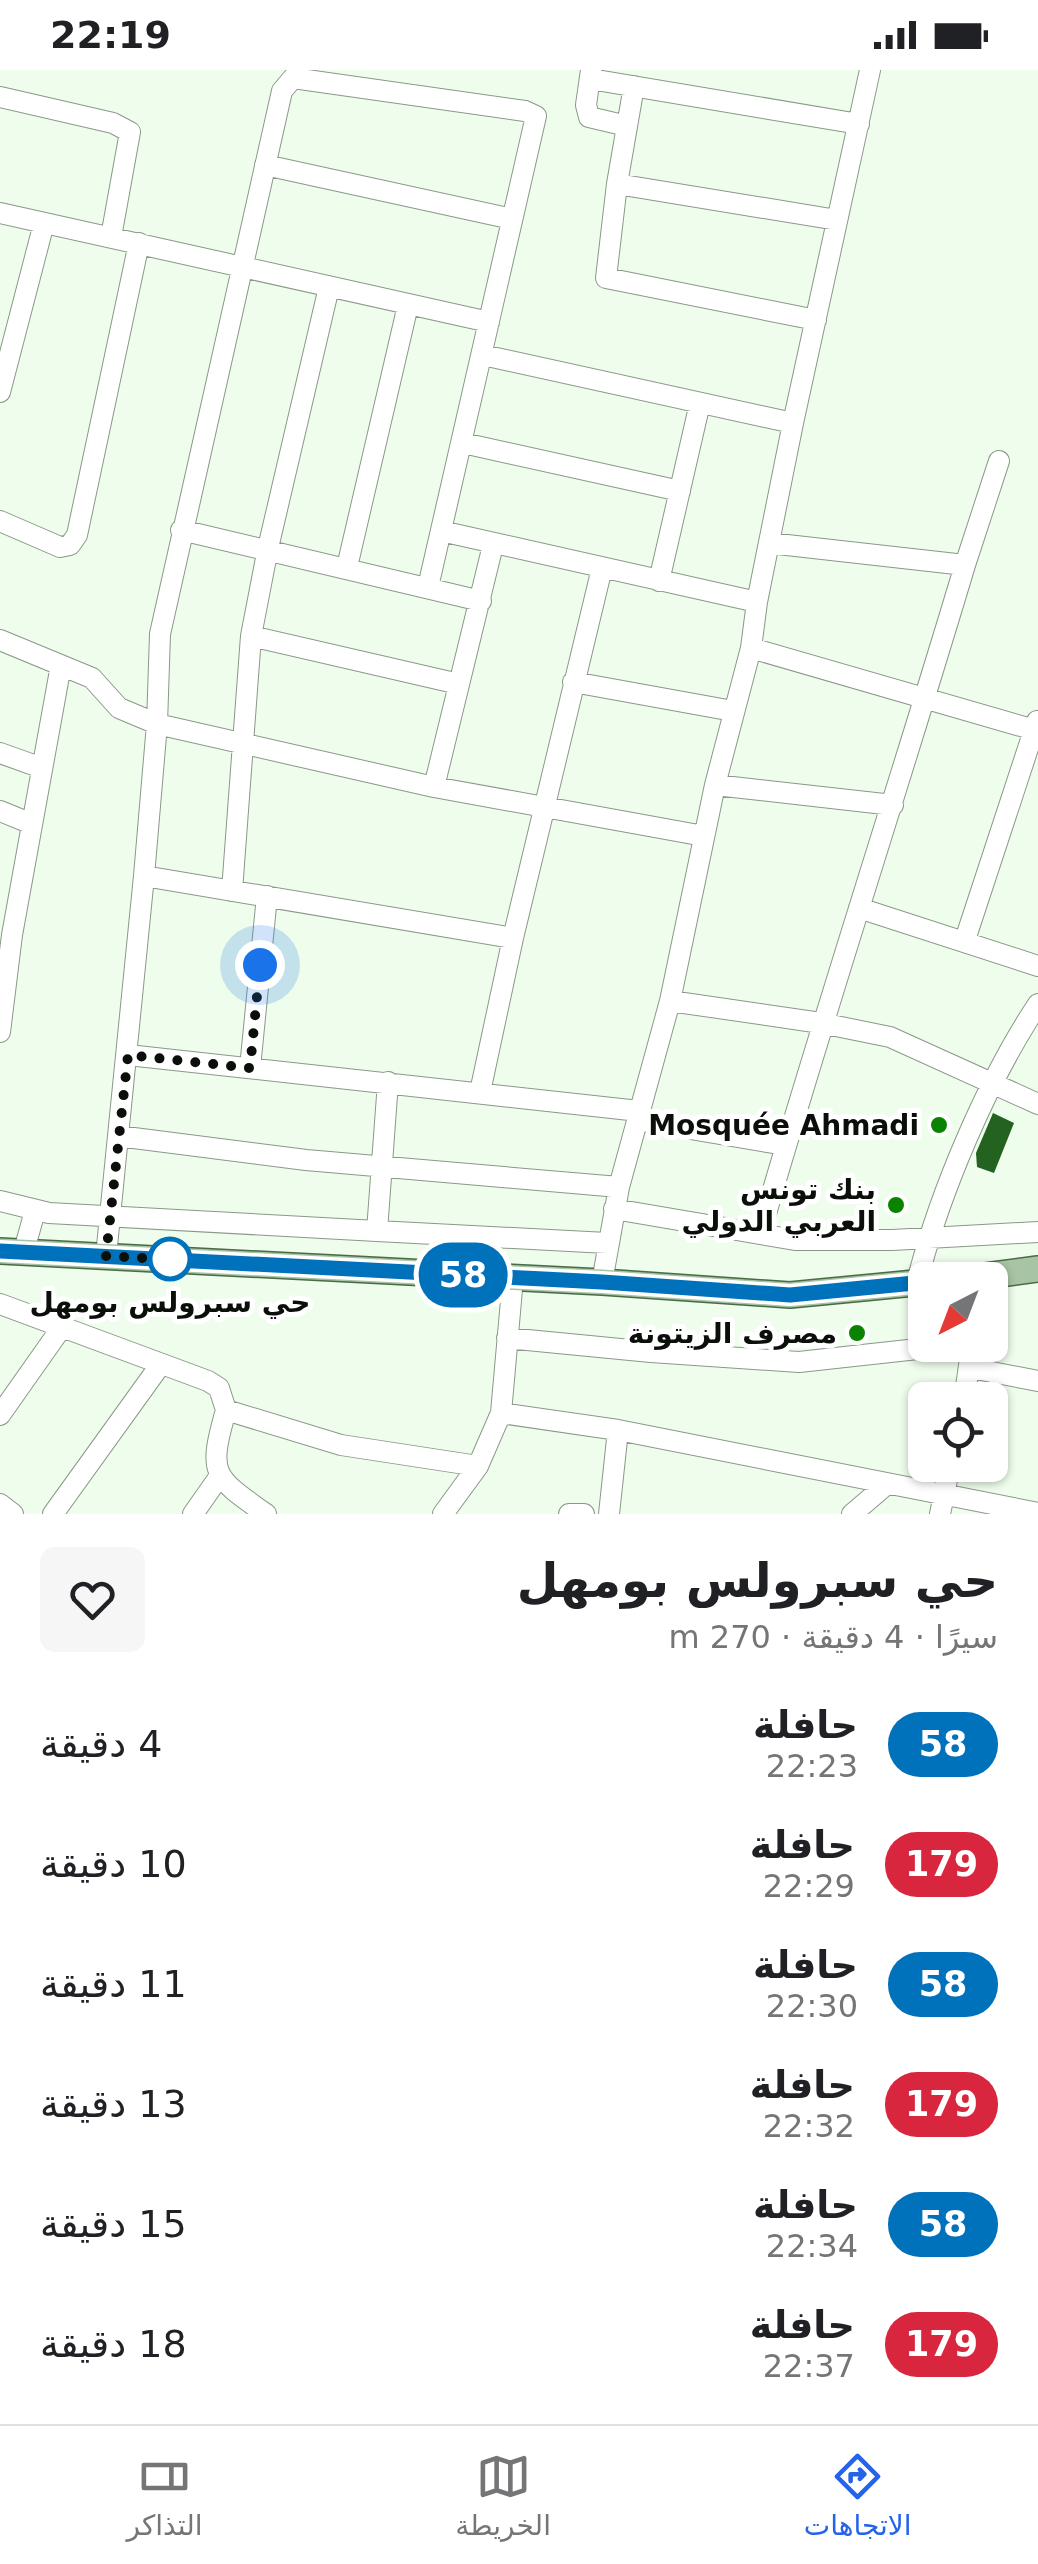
<!DOCTYPE html>
<html lang="ar">
<meta charset="utf-8">
<style>
:root{--surface:#fff;--page:#f6f6f6;--text:#202124;--muted:#757577;--line:#e0e0e0;--accent:#2563eb}
body{margin:0;font-family:"DejaVu Sans","Noto Naskh Arabic",sans-serif;background:var(--page);color:var(--text);direction:rtl;height:100vh;display:flex;flex-direction:column;font-size:38px;white-space:nowrap}
*{box-sizing:border-box;margin:0}
p{font-size:32px;color:var(--muted)}
.icon{flex:none;width:55px;height:55px;fill:none;stroke:currentColor;stroke-width:2;stroke-linecap:round;stroke-linejoin:round}
.map{position:relative;height:1444px;overflow:hidden;direction:ltr}
.panel{display:flex;flex-direction:column;background:var(--surface);flex:1}
.panel>*{flex:none}
.badge{padding:0 20px;border-radius:32px;font-size:35px;line-height:65px}
.needle{width:65px;rotate:222deg}
.controls{position:absolute;left:908px;top:1192px;display:grid;gap:20px}
.controls a{display:grid;place-items:center;width:100px;height:100px;border-radius:15px;background:var(--surface);box-shadow:0 2px 8px #0004;font-size:50px}
.you{position:absolute;width:50px;height:50px;margin:-25px;border:8px solid #fff;border-radius:50%;background:#1a73e8;box-shadow:0 0 0 15px #1a73e833}
.map>.badge{position:absolute;translate:-50% -50%;box-shadow:0 0 0 5px #fff}
.round{display:grid;place-items:center;flex:none;width:105px;height:105px;border-radius:15px;background:var(--page)}
.overview{display:flex;align-items:center;justify-content:space-between;height:170px;padding:0 40px}
h1{font-size:48px;font-weight:700;line-height:75px}
ul{padding:0;list-style:none}
li{display:flex;align-items:center;gap:30px;height:120px;padding:0 40px}
li div{flex:1}
li b{display:block;font-size:38px}
li em{font-style:normal}
li .badge{min-width:110px;font-weight:700;text-align:center}
.status{display:flex;justify-content:space-between;align-items:center;height:70px;padding:0 50px;background:var(--surface);direction:ltr}
.status svg{height:28px;fill:currentColor}
.tabs{display:flex;justify-content:space-around;align-items:center;height:140px;border-top:2px solid var(--line);background:var(--surface);font-size:28px;color:var(--muted)}
.tabs a{display:grid;justify-items:center;gap:5px}
.tabs .active{color:var(--accent)}
.map>svg:first-child{display:block}
</style>
<div class="status"><b>22:19</b><svg viewBox="0 0 49 12"><path d="M0 12V9h3v3zM5 12V6h3v6zM10 12V3h3v9zM15 12V0h3v12zM26 1h20v11H26zM47 4h2v5h-2z"/></svg></div>
<div class="map">
<svg width="1038" height="1444" viewBox="0 0 1038 1444">
<rect width="100%" height="100%" fill="#eefdec"/>
<path fill="#246220" d="M993,1043L1014,1053L994,1103L977,1097L976,1083Z"/>
<g fill="none" stroke-linecap="round" stroke-linejoin="round">
<defs>
<path id="minor" d="M591,0L586,35L589,47L627,56
M590,9L859,54
M634,16L617,114L606,208L816,250
M0,27L113,53L130,62L111,167
M265,95L512,149
M617,114L837,150
M0,143L489,252
M483,285L793,353
M0,322L44,153
M463,373L680,421
M0,451L60,477L70,475L77,465L139,173
M181,460L481,531
M441,461L757,532
M965,495L999,391
M347,497L408,235
M659,511L700,333
M251,566L268,478L329,217
M0,570L92,608L119,638L157,654L434,717L704,766
M751,578L1038,661
M573,612L733,641
M0,683L42,698
M715,715L893,735
M434,717L493,475
M0,741L32,754
M144,806L513,868
M232,821L251,566L459,614
M859,838L1038,896
M965,870L1037,651
M670,931L821,953L890,967L1038,1034
M0,962L12,865L61,595
M128,985L639,1041
M250,998L267,826
M480,1022L513,868L602,498
M637,1050L785,1075
M118,1066L306,1090L619,1117
M0,1131L49,1143L377,1161L388,1012
M614,1139L795,1170H892L1038,1162
M377,1161L607,1173
M760,1164C825,940 898,719 965,495L769,473
M23,1184L35,1141
M106,1186L144,806L157,654L160,564L282,21L293,8L525,41L536,46L428,517
M602,1212L619,1117L670,931L715,715L751,578L757,532L793,353L870,0
M917,1212C939,1124 987,1011 1038,934
M0,1234L208,1311L219,1318L226,1340
M507,1268L651,1282L799,1292L954,1275
M971,1298L1038,1311
M964,1330L972,1275
M501,1343L618,1360L1038,1443
M0,1345L62,1257
M0,1434L13,1444
M53,1444L161,1294
M193,1444L219,1407
M266,1444C212,1406 208,1404 226,1340L341,1375L478,1396
M443,1444L478,1396L501,1343L513,1208
M569,1444H584
M609,1444L618,1360
M852,1444L886,1415
M940,1444L950,1395"/>
<path id="major" d="M0,1181L602,1212L790,1225L925,1212
M955,1210L1038,1199"/>
</defs>
<use href="#minor" stroke="#8b9889" stroke-width="22"/>
<use href="#major" stroke="#4a6b46" stroke-width="28"/>
<use href="#minor" stroke="#fff" stroke-width="20"/>
<use href="#major" stroke="#a7c4a4" stroke-width="25"/>
</g>
<g fill="none" stroke-linecap="round" stroke-linejoin="round">
<defs>
<path id="line" d="M0,1181L602,1212L790,1225L925,1212"/>
</defs>
<use href="#line" stroke="#fff" stroke-width="22"/>
<use href="#line" stroke="#0072bc" stroke-width="15"/>
<path stroke="#0b0f0a" stroke-width="10" stroke-dasharray="0 18" d="M170,1189L183,1190L106,1186L128,985L250,998L260,895"/>
</g>
<g fill="#0a8400" stroke="#fff" stroke-width="4">
<circle cx="939" cy="1055" r="10"/>
<circle cx="896" cy="1135" r="10"/>
<circle cx="857" cy="1263" r="10"/>
</g>
<circle fill="#fff" stroke="#0072bc" stroke-width="5" cx="170" cy="1189" r="20"/>
<g text-anchor="middle" stroke-width="10" stroke-linejoin="round" paint-order="stroke">
<g font-size="28" font-weight="bold" fill="#0b0f0a" stroke="#fff" text-anchor="end">
<text x="919" y="1065">Mosquée Ahmadi</text>
<text x="876" y="1129">بنك تونس<tspan x="876" dy="32">العربي الدولي</tspan></text>
<text x="837" y="1273">مصرف الزيتونة</text>
</g>
<g font-size="28" font-weight="bold" fill="#0b0f0a" stroke="#fff">
<text x="170" y="1242">حي سبرولس بومهل</text>
</g>
</g>
</svg>
<div class="controls">
<a><svg class="needle" viewBox="-14 -14 28 28"><path d="M0-13l5 13h-10z" fill="#e53935"/><path d="M0 13l5-13h-10z" fill="#757577"/></svg></a>
<a><svg class="icon" aria-label="locate" viewBox="0 0 24 24"><circle cx="12" cy="12" r="6"/><path d="M12 2v4M12 18v4M2 12h4M18 12h4"/></svg></a>
</div>
<div class="you" style="left:260px;top:895px"></div>
<b class="badge" style="left:463px;top:1205px;background:#0072bc;color:#fff">58</b>
</div>
<section class="panel">
<div class="overview"><div><h1>حي سبرولس بومهل</h1><p>سيرًا · 4 دقيقة · 270 m</p></div><a class="round"><svg class="icon" aria-label="heart" viewBox="0 0 24 24"><path d="M12 20l-8-8c-3-5 5-10 8-4 3-6 11-1 8 4z"/></svg></a></div>
<ul>
<li><span class="badge" style="background:#0072bc;color:#fff">58</span><div><b>حافلة</b><p>22:23</p></div><em>4 دقيقة</em></li>
<li><span class="badge" style="background:#d7263d;color:#fff">179</span><div><b>حافلة</b><p>22:29</p></div><em>10 دقيقة</em></li>
<li><span class="badge" style="background:#0072bc;color:#fff">58</span><div><b>حافلة</b><p>22:30</p></div><em>11 دقيقة</em></li>
<li><span class="badge" style="background:#d7263d;color:#fff">179</span><div><b>حافلة</b><p>22:32</p></div><em>13 دقيقة</em></li>
<li><span class="badge" style="background:#0072bc;color:#fff">58</span><div><b>حافلة</b><p>22:34</p></div><em>15 دقيقة</em></li>
<li><span class="badge" style="background:#d7263d;color:#fff">179</span><div><b>حافلة</b><p>22:37</p></div><em>18 دقيقة</em></li>
</ul>
</section>
<nav class="tabs">
<a class="active"><svg class="icon" aria-label="directions" viewBox="0 0 24 24"><path d="M12 3l9 9-9 9-9-9zM9 14v-3h6M13 9l2 2-2 2"/></svg>الاتجاهات</a>
<a><svg class="icon" aria-label="map" viewBox="0 0 24 24"><path d="M3 6l6-2 6 2 6-2v14l-6 2-6-2-6 2zM9 4v14M15 6v14"/></svg>الخريطة</a>
<a><svg class="icon" aria-label="tickets" viewBox="0 0 24 24"><path d="M3 7h18v10H3zM15 7v10"/></svg>التذاكر</a>
</nav>
